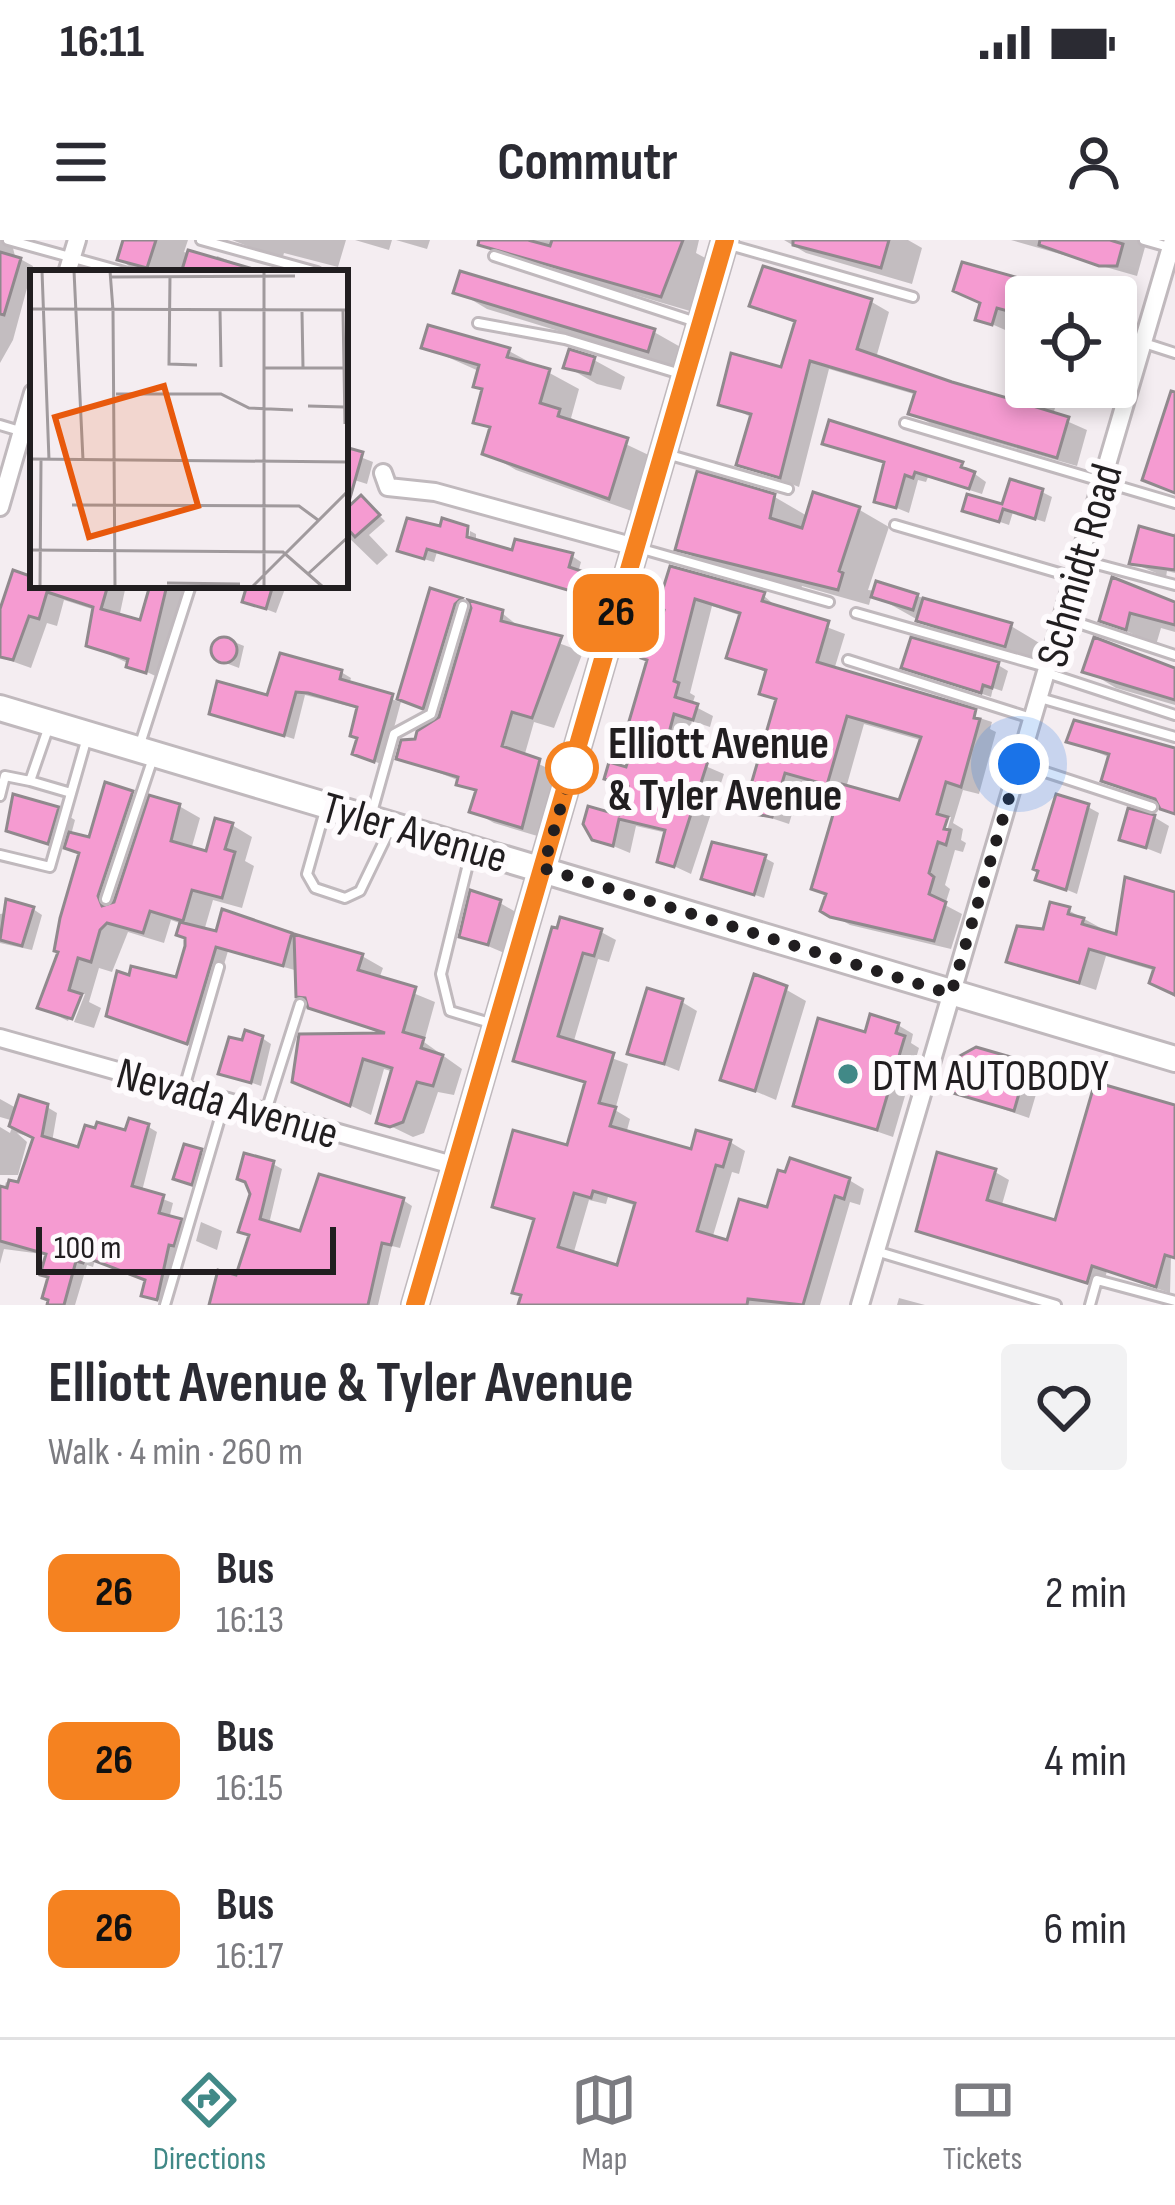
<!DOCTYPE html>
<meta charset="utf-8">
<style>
:root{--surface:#fff;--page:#f2f2f3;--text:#2b2b33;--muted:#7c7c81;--line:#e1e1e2;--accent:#418987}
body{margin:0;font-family:"Sofia Sans Condensed",sans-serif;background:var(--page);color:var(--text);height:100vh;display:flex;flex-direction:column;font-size:45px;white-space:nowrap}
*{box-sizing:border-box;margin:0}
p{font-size:39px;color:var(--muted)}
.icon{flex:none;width:66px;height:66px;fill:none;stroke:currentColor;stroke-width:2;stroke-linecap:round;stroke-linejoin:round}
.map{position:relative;height:1065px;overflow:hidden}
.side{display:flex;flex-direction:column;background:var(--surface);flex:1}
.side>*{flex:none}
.badge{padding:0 24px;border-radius:18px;font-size:42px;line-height:78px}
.controls{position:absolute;left:1005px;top:36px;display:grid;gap:24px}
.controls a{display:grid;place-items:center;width:132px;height:132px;border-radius:12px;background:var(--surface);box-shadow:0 6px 18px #0003;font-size:60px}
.scale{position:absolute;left:36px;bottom:30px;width:300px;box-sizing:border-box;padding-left:12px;border:6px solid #211e20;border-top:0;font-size:33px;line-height:42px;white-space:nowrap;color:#211e20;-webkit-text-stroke:9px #fefbfd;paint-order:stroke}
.you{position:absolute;width:60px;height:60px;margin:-30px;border:9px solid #fff;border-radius:50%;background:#1a73e8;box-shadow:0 0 0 18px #1a73e833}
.map>.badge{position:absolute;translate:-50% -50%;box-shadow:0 0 0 6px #fff}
.round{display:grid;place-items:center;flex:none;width:126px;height:126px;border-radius:12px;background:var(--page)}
.summary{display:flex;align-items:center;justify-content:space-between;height:204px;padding:0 48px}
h1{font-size:57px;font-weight:700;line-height:90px}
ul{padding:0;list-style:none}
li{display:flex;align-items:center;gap:36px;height:168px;padding:0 48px}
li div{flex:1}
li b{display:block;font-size:45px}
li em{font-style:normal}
li .badge{min-width:132px;font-weight:700;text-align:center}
.status{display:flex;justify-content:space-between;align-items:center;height:84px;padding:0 60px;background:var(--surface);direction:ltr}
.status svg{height:33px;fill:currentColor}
header{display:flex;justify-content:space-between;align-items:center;height:156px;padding:0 48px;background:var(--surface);font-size:54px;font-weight:700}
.tab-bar{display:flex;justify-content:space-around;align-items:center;height:168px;border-top:3px solid var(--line);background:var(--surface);font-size:33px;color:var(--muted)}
.tab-bar a{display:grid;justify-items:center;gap:6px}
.tab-bar .selected{color:var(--accent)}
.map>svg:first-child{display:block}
</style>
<div class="status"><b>16:11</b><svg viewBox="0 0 49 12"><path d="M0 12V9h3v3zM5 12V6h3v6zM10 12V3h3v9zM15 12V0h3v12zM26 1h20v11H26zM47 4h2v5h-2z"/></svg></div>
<header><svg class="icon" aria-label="menu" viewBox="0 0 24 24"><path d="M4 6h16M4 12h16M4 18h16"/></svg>Commutr<svg class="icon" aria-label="person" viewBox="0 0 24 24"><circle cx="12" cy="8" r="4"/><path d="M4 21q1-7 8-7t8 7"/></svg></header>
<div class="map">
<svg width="1175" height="1065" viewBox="0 0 1175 1065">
<rect width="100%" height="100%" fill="#f4edf1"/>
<path fill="#0003" fill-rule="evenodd" d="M0,0H17L12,4L15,16L33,26L13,100L0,123Z
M126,0H188L184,12L215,21L217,16L262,33H138L121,20Z
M232,0H346L338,27L284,13L282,20Z
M355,0H392L389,10Z
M396,0H430L427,9Z
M500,0H699L696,13L709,20L690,71L526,23L499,6Z
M784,0H908L922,8L912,44L806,13Z
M1011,0H1147L1137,36Z
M1008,38L1027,49L1026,79L1017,77L1012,93L978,78Z
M457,51L654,92L684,109L679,128L487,69Z
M870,61L889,72L876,118L1009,162L1026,102V147H1061L1053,175L1087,190L1077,226L931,184L912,173L917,155L829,129L799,247L740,224L753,178L722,163L783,131L797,84L752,64Z
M425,107L509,111L579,149L571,178L657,219L640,274L516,230L485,212L492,190L476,181L485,150L481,132Z
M594,120L625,137L621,150L597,144L567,127Z
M826,203L961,224L986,242L982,254L928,237L926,242L918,240L909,273L877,260L886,224Z
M345,211L373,222L367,244L345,237Z
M1042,252L1052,257L1045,282L1013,272L1009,285L965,270L1004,268Z
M773,256L809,277L858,269L889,287L868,350L917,356L1011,386L1041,404L1036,422L950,398L872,354L869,365L802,346L800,352L709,326L678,308Z
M362,258L385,281L369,295L388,315L377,325L345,294V274Z
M409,282L468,313L470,291L476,294V303L514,314L572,316L581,322L578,333L596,341L591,357L437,312L434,322L410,315L401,309Z
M1175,293V333L1167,331L1166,337L1132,323Z
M672,329L763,355L779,369L845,394L834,430L992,482L990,489L996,492L979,554L963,550L953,583L963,589L961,600L966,603L963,612L955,610L945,645L950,649L945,665L962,674L951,709L850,685L824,670L828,656L814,648L842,552L802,541L789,584L747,570L778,462L762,452L768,433L730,417L742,376L712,366L690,453L695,456L692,465L713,476L710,487L692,481L682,516L724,534L691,634L661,620L667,593L636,586L630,613L594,598L590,570L621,579L630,549L608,538L628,531ZM864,484L924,501L900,564L846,548ZM945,577H951L943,604L937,602Z
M33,340V345H126L119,378L142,384L151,345H188L164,440L89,405L95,370L64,360L57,386L47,383L31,428L0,417V382Z
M1114,340L1175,365V392L1161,388L1156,405L1103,380Z
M250,345L286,346L276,373L245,361Z
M432,352L502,373L523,390L583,412L554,488L534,482L524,517L560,534L544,598L494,583L473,571L478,554L460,541L399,517L441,479L402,458L384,525L365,518L360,469L305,455L294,499L212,473L341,432L351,438L349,445L400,462Z
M222,397L244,406L239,428L215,419Z
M998,425L1008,431L1002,451L993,448L991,457L905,427Z
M1086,430L1175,431V465L1116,448Z
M1070,501L1175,512V574L1104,540L1111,518Z
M107,545L150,563L179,566L200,578L191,610L208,615L232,585L252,597L245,621L254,626L242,668L213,660L204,691L291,696L362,716L383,728L379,739L435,762L424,802L462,829L454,855L438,852L424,893L413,897L380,881L394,832L384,829L371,875L295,840L382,794L310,766L299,755L298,731L228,711L199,809L110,775L178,741L188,707L182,684L171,680L164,703L128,692L112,732L99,728L89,762L101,768L94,788L74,782L85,754H79L68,781L40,767L51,748L82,615L8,589L57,569L75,580L71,595L91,601Z
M1088,567L1099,573L1077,654L1038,638Z
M1154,577L1169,586L1161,614L1123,599Z
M765,618L774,623L764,658L705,638Z
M1175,655V757L1153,743L1156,731L1106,716L1096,750L1010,721L1068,670L1119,698Z
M500,663L521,675L509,715L462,695Z
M33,669L42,675L32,710L0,703V674Z
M554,690L601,692L616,700L609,722L598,719L573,804L628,824L615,870L630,879L626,894L693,913L730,902L745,911L739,934L732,932L712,999L729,1004L769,971L849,940L864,949L860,965L850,962L820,1065H521L536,982L495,966L569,909L587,844L516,819ZM608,957L637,966L619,1029L573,1015L589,960L606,964Z
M785,749L806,761L776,860L724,838Z
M682,762L697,771L679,831L631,812Z
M898,785L913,794L911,803L919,808L893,897L797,864L867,795Z
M262,798L271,804L261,846L222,832L244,804Z
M1027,825L1042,834L1029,878L949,850Z
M0,859L18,869L47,867L57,873L52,902L80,911L147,886L157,892L142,951L173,963L169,979L190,988L167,1064L145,1054L149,1041L95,1020L93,1027L87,1025L75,1065H50L49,1015L4,1009L0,1024V963L6,942L19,949L36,899L17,893L27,902L18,935H0V887L10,893L14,881L0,877Z
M1175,870L1170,1053L1107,1031L1102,1049L919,990L995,932L1009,940L1001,968L1057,984Z
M201,912L210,918L202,948L186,943Z
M273,924L282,929L269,984L302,994L403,960L412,966L400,1008L392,1006L378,1065H212L238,1038L252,997L242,991Z
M201,982L222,991L217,1010L196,1001Z
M899,1058L925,1065H897Z"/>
<path fill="#f59bd1" stroke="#90898d" stroke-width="3" fill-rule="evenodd" d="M123,0H156L147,28L117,20Z
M479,0H528L550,6L552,0H683L661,57L478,5Z
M793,0H889L881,28L793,5Z
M1040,0H1110L1123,4L1117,26H1099L1039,5Z
M188,10L250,28L249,33H181Z
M0,12L21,18L4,75L0,74Z
M962,22L1026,40V76L997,68L992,85L975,80L980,63L953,51Z
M763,26L872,59L857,109L952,142L1007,158L1021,106L1026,107V164L1069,177L1057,218L908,174L915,152L810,121L780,238L736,225L751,174L718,165L731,113L781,127L795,81L749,66Z
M460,31L655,89L648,112L453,53Z
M428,85L510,108L507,117L550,129L540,163L560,169L558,176L628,198L609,259L482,214L490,187L473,183L482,149L473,147L479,125L421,108Z
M569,109L595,117L590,134L563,128Z
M1171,151L1175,152V253L1142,240Z
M829,180L963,222L961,227L975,232L969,249L915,232L913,238L905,235L896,268L874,262L884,222L822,204Z
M345,207L363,212L350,258L345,257Z
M697,231L775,254L770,278L802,288L813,252L860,267L839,331L843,333L838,350L675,310Z
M1010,239L1043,249L1035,279L1003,269L999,282L962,271L967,254L1002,264Z
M361,255L380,275L355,297L345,286V270Z
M407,278L440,286L442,278L468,286L467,297L512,310L515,299L573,313L569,327L587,333L581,354L427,309L424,319L397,311Z
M1139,286L1175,296V330L1129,324Z
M670,326L765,352L762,361L829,381L817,422L976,469L974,478L980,479L961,547L946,542L937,574L948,577L944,589L950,590L946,605L938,602L929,633L934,637L929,654L946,662L934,701L830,677L820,671L826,654L811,649L842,544L899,560L921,497L847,476L827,545L785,533L772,577L743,572L776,459L759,454L766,430L726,418L740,373L695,359L674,441L679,443L675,457L698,464L693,480L674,474L665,508L708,521L674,627L657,622L665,590L619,579L613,606L592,600L583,584L588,566L619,575L628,546L604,539L609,522L626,527L635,498L625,495L647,420L641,418L646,399L656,400L664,370L657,368Z
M13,330L33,337V345H108L101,369L140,380L150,345H167L146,433L126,427L128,419L86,406L93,367L47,352L39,379L29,376L13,420L0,417V369Z
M1112,337L1175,362V385L1130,373L1126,390L1099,381Z
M876,341L918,354L913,370L871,357Z
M247,345H273L266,369L242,362Z
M430,348L462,358L455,364L423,469L397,459Z
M923,358L1012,383L1005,407L916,381Z
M468,360L503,370L501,381L562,396L532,478L512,472L502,506L540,519L522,588L469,572L476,550L456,545L458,537L396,519L401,500L415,499L417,491L439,477L471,368Z
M911,397L999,422L992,448L983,445L981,453L901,428Z
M1094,397L1175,428V460L1082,432Z
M211 410a13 13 0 1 1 26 0a13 13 0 1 1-26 0Z
M280,413L342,430L340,439L393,454L374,522L352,514L357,498L350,496L357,467L308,453L296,452L284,496L209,474L217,441L267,455Z
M1074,480L1175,508V574L1160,569L1155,559L1101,541L1109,514L1066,502Z
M105,542L133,551L98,656L102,666L114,662L149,555L180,564L171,601L206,611L215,578L233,583L225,609L235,612L222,658L192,650L183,681L150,671L143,693L107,683L100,690L91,722L78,718L69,750L82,754L72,779L37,768L58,712L54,711L60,678L79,613L64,608L69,592L89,597Z
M13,554L59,567L48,604L6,591Z
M1056,554L1089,564L1066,650L1035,640L1038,631L1033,629Z
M1128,568L1155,575L1146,608L1119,600Z
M712,602L766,615L754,655L701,639Z
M1125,637L1175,652V755L1149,743L1154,728L1089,709L1079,743L1006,722L1017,686L1043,689L1050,662L1070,667L1068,674L1084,678L1082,684L1116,694Z
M470,650L501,660L488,705L459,697Z
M6,659L34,667L22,706L0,700Z
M222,669L292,693L283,726L216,707L187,804L106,776L117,731L129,735L131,726L176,737L185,706V698L176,695L180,682L216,691Z
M560,677L602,689L594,716L583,713L558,796L614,813L599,863L616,867L610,886L691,909L696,890L731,900L723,927L716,925L697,991L727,1000L739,959L767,967L778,930L785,932L790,918L850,938L844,959L835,956L803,1065L748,1059L747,1065H518L521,1055L512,1053L534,979L492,967L513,890L567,905L585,842L513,821L552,687L557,688ZM593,951L635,963L617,1025L558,1007L574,953L591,958Z
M294,694L363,714L358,730L416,747L403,792L424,798L421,808L443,815L433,846L417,842L403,882L390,887L376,883L392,828L363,819L350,866L292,842L299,794L385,793L308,768L305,758L296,757Z
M754,734L787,746L755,851L720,840Z
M647,748L683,759L664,824L627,814Z
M870,774L899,783L896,793L905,796L877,890L793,866L818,778L865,792Z
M245,790L263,796L251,843L218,834L229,797L242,800Z
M976,807L1028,822L1014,871L946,851L956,818Z
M1095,842L1175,865V1018L1165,1015L1156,1047L1092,1026L1087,1043L916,991L937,912L996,929L987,960L1055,980Z
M19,855L48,864L42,896L78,907L85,885L95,888L97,882L125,890L129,878L149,884L132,946L164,955L159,973L182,979L174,1006L169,1005L157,1060L141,1056L145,1040L85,1017L83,1023L76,1021L64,1065H47L48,1060L42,1058L48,1037L40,1035L46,1014L0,1001V946L7,948L9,940L18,942L33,898L9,886Z
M184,904L202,909L192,945L173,939Z
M244,913L274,921L260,979L300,991L319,934L404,958L391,1005L382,1003L368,1065H209L218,1030L236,1035L249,995L238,992L250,954L245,942L237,939Z"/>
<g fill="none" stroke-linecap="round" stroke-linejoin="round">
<defs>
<path id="lane" d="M8,0L128,33
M201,0L317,32
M1144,0L1172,8
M726,4L913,57
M494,16L699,83
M478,83L565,99L684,135
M1144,103L1175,113
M905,183L1175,263
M0,185L20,191
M670,215L788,249
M895,285L1073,337
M642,309L829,362
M1081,320L1175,345
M856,373L1046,427
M1063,378L1175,415
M848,420L1031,478
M1047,433L1175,475
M1040,458L1175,497
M139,507L191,345
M1021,524L1152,567
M30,541L71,553
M0,556L5,536L30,541L48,489
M326,567L307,634L315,648L345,658L360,651L389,591
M371,576L394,494L431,474L463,366
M0,615L50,627L86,501
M470,616L441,734L450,771L490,783
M106,659L152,521
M184,848L219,727
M266,871L300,764
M879,1012L1056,1065
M165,1065L225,861
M1090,1065L1097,1040L1175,1061"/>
<path id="street" d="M67,33L77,0
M383,233L388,247L435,252L635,307
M0,267L33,153
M0,798L456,926
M860,1065L1173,0"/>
<path id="secondary" d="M0,468L1175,819
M415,1065L725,0"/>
</defs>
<use href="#lane" stroke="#c0b9bd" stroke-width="14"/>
<use href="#street" stroke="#c0b9bd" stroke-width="22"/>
<use href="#secondary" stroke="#c0b9bd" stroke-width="30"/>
<use href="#lane" stroke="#fff" stroke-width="8"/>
<use href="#street" stroke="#fff" stroke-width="16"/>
<use href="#secondary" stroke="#fff" stroke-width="24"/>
</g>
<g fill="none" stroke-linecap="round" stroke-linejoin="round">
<defs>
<path id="line" d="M415,1065L725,0"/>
</defs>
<use href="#line" stroke="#fff" stroke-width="27"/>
<use href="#line" stroke="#f58220" stroke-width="18"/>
<path stroke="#211e20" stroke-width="12" stroke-dasharray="0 21.6" d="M572,528L543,628L951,754L1019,524"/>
</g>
<circle fill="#fff" stroke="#f58220" stroke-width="6" cx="572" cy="528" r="24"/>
<circle fill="#418987" stroke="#fefbfd" stroke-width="4.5" cx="848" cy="834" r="12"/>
<g text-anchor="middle" stroke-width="12" stroke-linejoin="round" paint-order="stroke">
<g font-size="45" fill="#211e20" stroke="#fefbfd">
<text transform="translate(1078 325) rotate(-74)" y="16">Schmidt Road</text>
<text transform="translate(415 591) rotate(16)" y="16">Tyler Avenue</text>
<text transform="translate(228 862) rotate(16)" y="16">Nevada Avenue</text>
</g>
<g font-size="45" font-weight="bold" fill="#211e20" stroke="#fefbfd" text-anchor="start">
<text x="608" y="518">Elliott Avenue<tspan x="608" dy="52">&amp; Tyler Avenue</tspan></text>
</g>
<g font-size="45" fill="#211e20" stroke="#fefbfd" text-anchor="start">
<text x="872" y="850">DTM AUTOBODY</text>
</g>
</g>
<g transform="translate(30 30)">
<rect width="318" height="318" fill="#f4edf1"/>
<path fill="none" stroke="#a09a9d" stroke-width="3" d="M12,1L19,190M44,1L53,190M80,1L83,40M140,6L139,94L167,95M80,7L265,6M0,39L318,40M83,40L85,317M190,40L191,97M313,40L315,154M272,42L273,98M235,98H318M86,124H191L219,138L263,140M278,136L314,137M0,189L318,192M42,235L269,236L288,250M0,280L253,282L293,317M279,303L318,267M137,313L210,314M10,317L11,190M222,317L318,221M234,317V1"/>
<path fill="#e8590c" fill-opacity="0.15" stroke="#e8590c" stroke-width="6" d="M134,116L168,236L59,267L25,147Z"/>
<rect width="318" height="318" fill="none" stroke="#211e20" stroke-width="6"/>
</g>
</svg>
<div class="controls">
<a><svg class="icon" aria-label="locate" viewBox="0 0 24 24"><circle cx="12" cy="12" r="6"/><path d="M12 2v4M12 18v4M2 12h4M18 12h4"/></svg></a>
</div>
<div class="scale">100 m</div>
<div class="you" style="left:1019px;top:524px"></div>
<b class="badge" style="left:616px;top:373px;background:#f58220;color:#111">26</b>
</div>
<section class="side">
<div class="summary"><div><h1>Elliott Avenue &amp; Tyler Avenue</h1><p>Walk · 4 min · 260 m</p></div><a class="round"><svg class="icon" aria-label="heart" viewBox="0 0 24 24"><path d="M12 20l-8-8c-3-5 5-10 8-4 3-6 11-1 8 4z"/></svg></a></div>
<ul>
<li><span class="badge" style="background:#f58220;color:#111">26</span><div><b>Bus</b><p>16:13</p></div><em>2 min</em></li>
<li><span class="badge" style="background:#f58220;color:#111">26</span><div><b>Bus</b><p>16:15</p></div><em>4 min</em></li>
<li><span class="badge" style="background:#f58220;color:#111">26</span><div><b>Bus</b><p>16:17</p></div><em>6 min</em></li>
</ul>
</section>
<nav class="tab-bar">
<a class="selected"><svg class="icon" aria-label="directions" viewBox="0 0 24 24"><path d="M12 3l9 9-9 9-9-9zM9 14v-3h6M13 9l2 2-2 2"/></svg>Directions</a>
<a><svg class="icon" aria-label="map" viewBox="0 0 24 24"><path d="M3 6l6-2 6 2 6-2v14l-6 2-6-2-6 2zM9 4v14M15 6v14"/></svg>Map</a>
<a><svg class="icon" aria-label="tickets" viewBox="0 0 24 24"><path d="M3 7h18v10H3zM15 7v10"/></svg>Tickets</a>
</nav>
